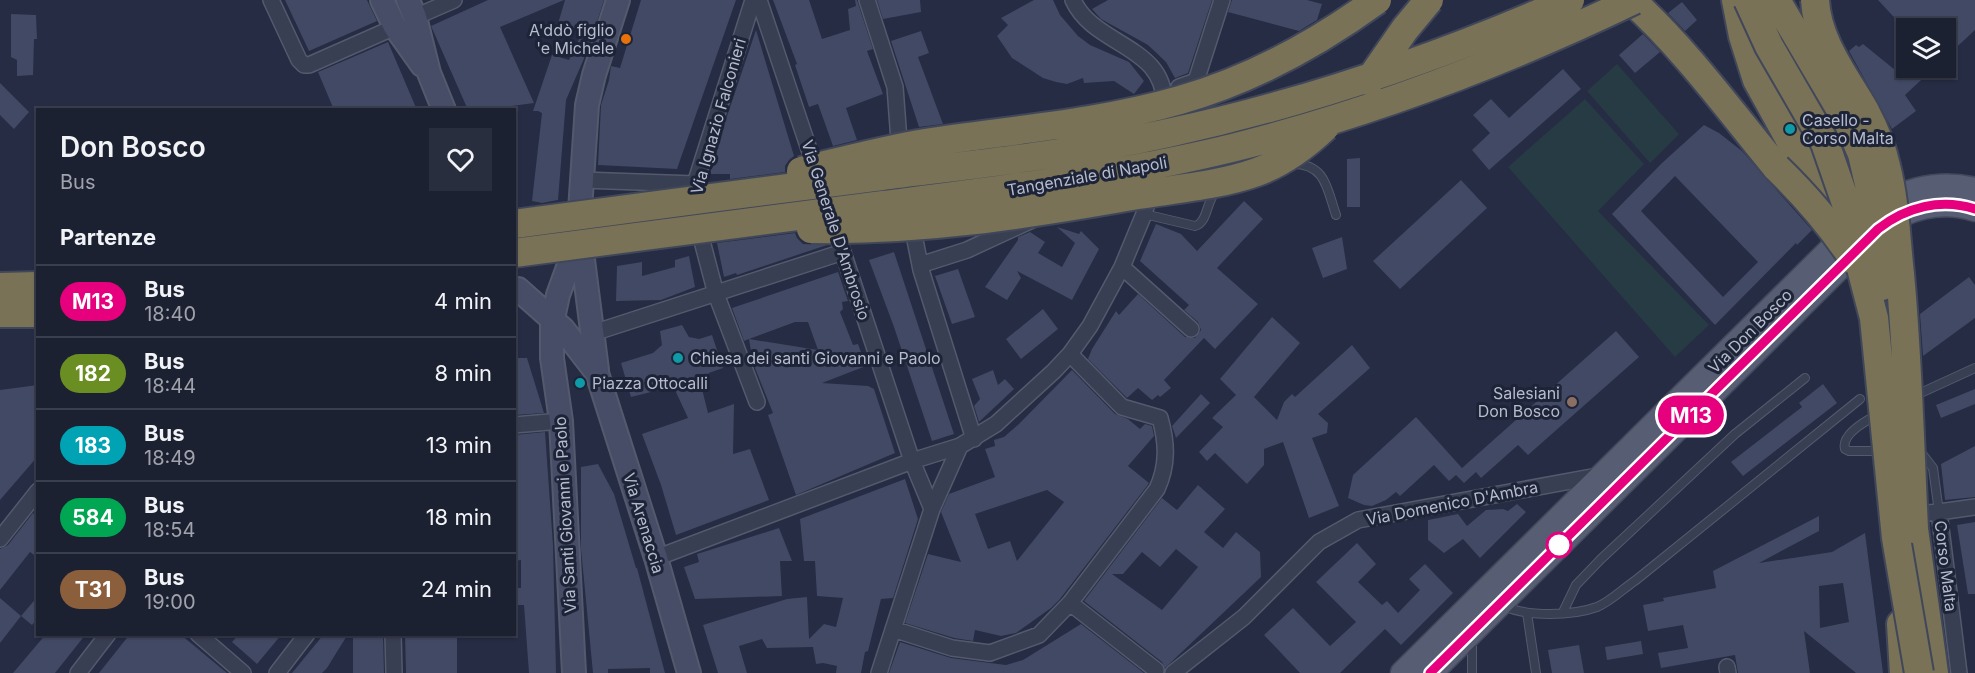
<!DOCTYPE html>
<html lang="it">
<meta charset="utf-8">
<style>
:root{--surface:#1c2132;--page:#292e3e;--text:#f1f3f6;--muted:#a0a3ac;--line:#3a3e4d}
body{margin:0;font-family:Inter,sans-serif;background:var(--page);color:var(--text);height:100vh;display:flex;flex-direction:column;font-size:22px;white-space:nowrap}
*{box-sizing:border-box;margin:0}
p{font-size:20px;color:var(--muted)}
.icon{flex:none;width:33px;height:33px;fill:none;stroke:currentColor;stroke-width:2;stroke-linecap:round;stroke-linejoin:round}
.map{position:relative;flex:1;overflow:hidden}
.panel{position:absolute;left:36px;top:108px;width:480px;height:528px;display:flex;flex-direction:column;background:var(--surface);border-radius:0px;box-shadow:0 2px 4px #0004,0 0 0 2px var(--line)}
.panel>*{flex:none}
.badge{padding:0 12px;border-radius:20px;font-size:21px;line-height:39px}
.buttons{position:absolute;left:1896px;top:18px;display:grid;gap:12px}
.buttons a{display:grid;place-items:center;width:60px;height:60px;border-radius:0px;background:var(--surface);box-shadow:0 2px 4px #0004,0 0 0 2px var(--line);font-size:30px}
.map>.badge{position:absolute;translate:-50% -50%;box-shadow:0 0 0 3px #fff}
h2{padding:0 24px;font-size:22px;line-height:54px}
.round{display:grid;place-items:center;flex:none;width:63px;height:63px;border-radius:0px;background:var(--page)}
.overview{display:flex;align-items:center;justify-content:space-between;height:102px;padding:0 24px}
h1{font-size:28px;font-weight:600;line-height:45px}
ul{padding:0;list-style:none}
li{display:flex;align-items:center;gap:18px;height:72px;padding:0 24px;border-top:2px solid var(--line)}
li div{flex:1}
li b{display:block;font-size:22px}
li em{font-style:normal}
li .badge{min-width:66px;font-weight:700;text-align:center}
.map>svg:first-child{display:block}
</style>
<div class="map">
<svg width="1975" height="673" viewBox="0 0 1975 673">
<rect width="100%" height="100%" fill="#252c43"/>
<path fill="#273b44" d="M1617,64L1679,134L1650,163L1587,91Z
M1585,99L1644,164L1598,211L1709,325L1675,357L1508,167Z"/>
<path fill="#414964" fill-rule="evenodd" d="M285,0H367L377,21L309,51Z
M488,0H564L500,27L534,103L496,108L497,110H468L431,26Z
M565,0H604L589,47L566,100L558,200L542,203L532,201L542,113L538,111H533L552,55L569,60L583,31L557,27Z
M641,0H736L677,169L598,165L601,105L609,80L611,66L620,68Z
M773,0H809L822,39L850,30L848,9L856,6L855,0H857L873,49L867,51L883,94L846,108L857,140L833,146L818,104L809,107L795,65L797,64Z
M877,0H920L921,12L883,19Z
M1034,0H1053L1060,15L1078,36L1090,45L1129,62L1144,81L1134,94L1114,81L1084,83L1083,78L1067,84L1056,82L1043,78L1012,58L997,36L1008,25L1001,18Z
M1108,0H1212L1188,73L1175,78L1166,62L1148,45L1101,19L1092,9Z
M1232,0H1307L1322,4L1317,20L1299,31L1228,12Z
M1878,0H1975V30L1946,57V28H1904Z
M1682,2L1697,20L1685,31L1668,13Z
M11,14L36,15L37,39H34L33,75L17,76V60L11,57Z
M756,30L794,156L789,160L785,166V172L730,179V174H710L719,140Z
M921,31L929,53L918,57L943,124L919,127L891,41Z
M1643,34L1660,52L1635,73L1619,55Z
M388,42L417,110H334L318,72Z
M1863,44L1900,74L1907,68H1934L1905,95L1916,111L1892,129L1849,51L1856,45L1859,47Z
M1563,69L1581,89L1489,170L1472,150L1490,133L1473,115L1491,99L1509,118Z
M0,83L29,112L14,129L0,115Z
M1704,125L1719,133L1742,151L1812,230L1797,245L1796,243L1715,325L1612,214L1662,163ZM1675,176L1758,262L1723,297L1641,211Z
M1360,158V207H1347V159Z
M1461,180L1487,208L1400,289L1373,261Z
M1244,201L1263,219L1217,268L1258,304L1215,349L1204,338L1164,380L1171,388L1160,397L1158,395L1152,400L1138,388L1127,398L1088,359L1092,349L1116,311L1119,315L1138,294L1185,337L1195,338L1201,330L1198,322L1184,310L1189,305L1140,261L1156,224L1181,234L1197,251Z
M1057,227L1079,234L1081,231L1099,249L1072,300L1017,271L1021,278L1007,300L985,287L1018,240V237L1030,232L1045,242L1038,253L1062,267L1075,243Z
M795,233L797,238L803,244L827,245L737,275L736,273L724,277L717,243Z
M1342,237L1347,269L1323,278L1312,248Z
M894,252L954,434L932,441L894,327L869,260Z
M689,256L695,287L661,300L616,301L617,266L642,262V276L675,267V260Z
M958,269L975,317L952,324L935,276Z
M838,272L848,301L842,302L843,309L840,312L853,345L858,344L866,366L822,383L868,386L874,389L895,453L796,495L768,415L773,413L753,363L749,339L744,341L732,308ZM795,322H808L818,350L749,339Z
M1969,277L1975,285V318L1923,356L1920,314Z
M1043,309L1058,329L1021,359L1006,339Z
M1272,317L1300,343L1254,397L1277,420L1284,402L1292,394L1295,397L1352,345L1370,368L1318,414L1328,423L1327,433L1312,438L1339,506L1309,518L1283,442L1264,449V465L1247,484L1215,453L1207,461L1199,452L1223,427L1212,418L1236,395L1220,379Z
M682,325L689,337L699,339L712,335L723,368L709,373L700,381L708,413L734,404L733,454L750,449L769,500L676,535L661,485L642,434L688,418L675,390L663,389L631,397L621,363L653,353L662,345L660,331Z
M1616,331L1639,357L1528,455L1518,445L1481,478L1476,472L1464,483L1456,475L1449,481L1434,465L1400,496L1396,492L1386,500L1372,506L1364,505L1348,498L1353,475L1416,417L1462,468Z
M514,358H527L544,413L514,415Z
M993,370L998,385L1005,379L1014,389L979,422L974,406L980,399L972,379Z
M1072,370L1115,414L1128,419L1140,429L1145,424L1152,426L1154,436L1128,466L1149,483L1147,486L1060,599L1051,608L1016,633L1001,636L975,630L973,641L954,638L905,623L928,554L961,562L941,512L949,494L995,477L985,449L995,446L994,440L1004,437L1019,424ZM1047,490L1064,502L1017,561L1010,541L988,549L975,514Z
M1823,384L1837,403L1743,476L1731,462L1802,407L1799,403Z
M38,385V456L0,500V390Z
M1975,389V404L1941,418L1936,405Z
M1201,394L1210,403L1176,438L1172,426Z
M545,432L553,545L556,673H529L524,605H514V588H521V560L514,561V435Z
M1975,446V497L1945,500L1941,464Z
M598,464L614,494L636,568H637L665,673H650V668L608,669V673H593L581,549V467Z
M905,479L918,519L893,598L881,599L868,651L865,652L861,673H836L837,666L823,663L816,664L813,647L767,648L762,639L739,646L747,673H718L703,625L787,599L807,597L809,639L824,624L836,627L843,598L817,596L815,561H804L800,519Z
M1198,485L1225,509L1204,532L1223,548L1236,532L1260,552L1261,577L1165,668L1162,662L1084,601L1162,498L1177,510ZM1176,549L1198,567L1162,610L1112,574H1123L1142,552L1160,567Z
M1517,504L1526,512L1480,558L1463,539L1444,553L1428,540V520L1458,514L1467,526L1486,510L1503,509L1508,511Z
M33,513L38,517V558L30,552L0,590V549L8,545Z
M1819,516V531L1759,563L1832,552L1865,533L1883,673H1856L1804,631L1810,673H1738L1735,655L1661,668L1658,653L1688,648L1683,625L1648,631L1643,605L1664,601L1663,598L1716,588L1713,571ZM1843,583L1849,622L1820,628L1819,586Z
M1975,522V594H1968L1957,525Z
M779,528L792,561H780L782,596L695,599L684,567L699,562L697,554Z
M1357,543L1376,564L1358,582L1382,605L1387,601L1398,613L1420,590L1409,579L1425,564L1453,593L1401,645L1385,629L1340,673H1300L1264,635L1293,608L1330,646L1356,622L1316,582Z
M38,596V618L32,625L21,616Z
M0,598L21,616L0,643Z
M1081,624L1144,673H889L900,642L951,658L1006,665L1023,660Z
M46,634H86L55,673H13Z
M130,634H180L227,673H99Z
M239,634H282L257,664L232,642Z
M324,634H348L327,668L322,673H292Z
M353,634H383L384,673H353Z
M405,634H457V673H406Z
M1641,641L1643,654L1607,660L1605,647Z
M1579,645L1584,673H1552L1548,650Z"/>
<g fill="none" stroke-linecap="round" stroke-linejoin="round">
<defs>
<path id="lane" d="M1293,164C1326,164 1327,189 1336,215
M1144,214L1195,226C1208,223 1206,200 1217,190
M1914,396L1975,368
M1879,414C1867,420 1841,434 1845,449L1849,451H1882
M1918,454L1923,455L1933,468L1939,512
M1504,606C1527,617 1572,616 1597,607C1610,602 1624,588 1636,580L1860,399
M1563,612L1576,585L1601,559L1735,434L1805,378
M1527,613L1536,673
M1472,639V673"/>
<path id="street" d="M271,0L299,60L304,65H309L395,27
M753,0L695,184L693,207L716,294L757,402
M759,0L817,173
M867,0L895,87L900,154
M1073,0C1094,47 1168,45 1164,107
M415,17L454,0
M1179,87L1196,81L1222,0
M582,180L695,184
M911,220L921,270L974,439
M834,225L912,461L932,509
M920,265L967,250L1032,220
M1122,267L1191,329
M593,333L843,252
M514,425L561,421
M1939,512L1975,507
M1907,515L1939,512L1959,673
M0,539L38,491
M656,558L912,461L960,446L996,424L1054,371L1070,354L1090,326L1122,267L1144,214L1151,190
M1070,603L1156,670
M893,629L952,648L990,653L1039,635L1070,603L1157,489C1168,465 1167,443 1160,418L1122,407L1070,354
M198,634L243,673
M393,634L394,673
M1727,667L1728,673
M78,673L108,634
M277,673L307,634
M879,673L932,509L960,446
M1173,673L1244,617L1319,542L1358,520L1603,475"/>
<path id="secondary" d="M382,0L395,27L422,65
M408,0L415,17L429,73L444,110
M580,236L597,370
M518,289L563,329L597,373L656,558L689,673
M574,673L561,421L552,358V323L558,295L571,259L579,225L587,105L594,75L618,0"/>
<path id="primary" d="M1403,673L1866,215C1898,192 1936,180 1975,190
M1430,673L1878,229C1906,207 1941,198 1975,209"/>
<path id="highway" d="M1631,0C1686,50 1730,111 1777,168
M1736,0L1743,36L1757,80L1821,196L1832,226
M0,287L38,286
M0,313H38
M1914,529L1934,673
M1901,624L1904,673"/>
</defs>
<use href="#lane" stroke="#545a6d" stroke-width="10"/>
<use href="#street" stroke="#545a6d" stroke-width="18"/>
<use href="#secondary" stroke="#545a6d" stroke-width="26"/>
<use href="#primary" stroke="#43485c" stroke-width="27"/>
<use href="#highway" stroke="#41475a" stroke-width="32"/>
<use href="#lane" stroke="#393f53" stroke-width="8"/>
<use href="#street" stroke="#393f53" stroke-width="15"/>
<use href="#secondary" stroke="#474d66" stroke-width="22"/>
<use href="#primary" stroke="#575e73" stroke-width="24"/>
<use href="#highway" stroke="#797256" stroke-width="28"/>
<defs>
<path id="highway-bridge" d="M1748,0L1769,46L1825,143L1851,218L1862,272L1874,318L1896,538L1919,673
M1776,0L1849,124L1862,154L1869,184L1882,286
M1815,0C1817,41 1845,76 1865,111C1874,128 1882,147 1886,166C1895,201 1896,238 1900,274C1908,359 1910,444 1914,529
M1369,81L1405,29L1429,0
M1777,168C1807,197 1831,225 1854,260
M801,171C842,161 883,150 925,143C1010,130 1097,124 1180,100C1250,80 1318,43 1377,0
M514,224C637,207 759,192 882,176C977,164 1074,154 1168,133C1307,103 1440,57 1570,0
M811,229C921,231 1025,215 1132,196C1173,189 1218,186 1257,172C1284,162 1305,146 1325,127
M514,253C637,237 760,221 883,205C1000,190 1117,176 1232,148C1372,113 1505,62 1634,0"/>
</defs>
<use href="#highway-bridge" stroke="#41475a" stroke-width="32" stroke-linecap="butt"/>
<use href="#highway-bridge" stroke="#797256" stroke-width="28"/>
</g>
<g fill="none" stroke-linecap="round" stroke-linejoin="round">
<defs>
<path id="line" d="M1430,673L1878,229C1906,207 1941,198 1975,209"/>
</defs>
<use href="#line" stroke="#fff" stroke-width="14"/>
<use href="#line" stroke="#e6007e" stroke-width="9"/>
</g>
<circle fill="#e8710a" stroke="#1e2438" stroke-width="2" cx="626" cy="39" r="6"/>
<g fill="#0f9aa8" stroke="#1e2438" stroke-width="2">
<circle cx="1790" cy="129" r="6"/>
<circle cx="678" cy="358" r="6"/>
<circle cx="580" cy="383" r="6"/>
</g>
<circle fill="#8d6e63" stroke="#1e2438" stroke-width="2" cx="1572" cy="402" r="6"/>
<circle fill="#fff" stroke="#e6007e" stroke-width="3" cx="1559" cy="545" r="12"/>
<g text-anchor="middle" stroke-width="6" stroke-linejoin="round" paint-order="stroke">
<g font-size="16" fill="#b6bbcd" stroke="#1e2438" text-anchor="start">
<text x="614" y="36" text-anchor="end">A'ddò figlio<tspan x="614" dy="18">'e Michele</tspan></text>
<text x="1802" y="126">Casello -<tspan x="1802" dy="18">Corso Malta</tspan></text>
<text x="690" y="364">Chiesa dei santi Giovanni e Paolo</text>
<text x="592" y="389">Piazza Ottocalli</text>
<text x="1560" y="399" text-anchor="end">Salesiani<tspan x="1560" dy="18">Don Bosco</tspan></text>
</g>
<g font-size="16" fill="#b6bbcd" stroke="#1e2438">
<text transform="translate(718 116) rotate(-74)" y="6">Via Ignazio Falconieri</text>
<text transform="translate(1087 176) rotate(-10)" y="6">Tangenziale di Napoli</text>
<text transform="translate(836 230) rotate(72)" y="6">Via Generale D'Ambrosio</text>
<text transform="translate(1750 331) rotate(-45)" y="6">Via Don Bosco</text>
<text transform="translate(1452 503) rotate(-11)" y="6">Via Domenico D'Ambra</text>
<text transform="translate(565 515) rotate(-93)" y="6">Via Santi Giovanni e Paolo</text>
<text transform="translate(644 523) rotate(73)" y="6">Via Arenaccia</text>
<text transform="translate(1946 566) rotate(83)" y="6">Corso Malta</text>
</g>
</g>
</svg>
<div class="buttons">
<a><svg class="icon" aria-label="layers" viewBox="0 0 24 24"><path d="M12 4l9 5-9 5-9-5zM3 14l9 5 9-5"/></svg></a>
</div>
<b class="badge" style="left:1691px;top:415px;background:#e6007e;color:#fff">M13</b>
<section class="panel">
<div class="overview"><div><h1>Don Bosco</h1><p>Bus</p></div><a class="round"><svg class="icon" aria-label="heart" viewBox="0 0 24 24"><path d="M12 20l-8-8c-3-5 5-10 8-4 3-6 11-1 8 4z"/></svg></a></div>
<h2>Partenze</h2>
<ul>
<li><span class="badge" style="background:#e6007e;color:#fff">M13</span><div><b>Bus</b><p>18:40</p></div><em>4 min</em></li>
<li><span class="badge" style="background:#6b8e23;color:#fff">182</span><div><b>Bus</b><p>18:44</p></div><em>8 min</em></li>
<li><span class="badge" style="background:#00a3b4;color:#fff">183</span><div><b>Bus</b><p>18:49</p></div><em>13 min</em></li>
<li><span class="badge" style="background:#00a651;color:#fff">584</span><div><b>Bus</b><p>18:54</p></div><em>18 min</em></li>
<li><span class="badge" style="background:#8b5e3c;color:#fff">T31</span><div><b>Bus</b><p>19:00</p></div><em>24 min</em></li>
</ul>
</section>
</div>
